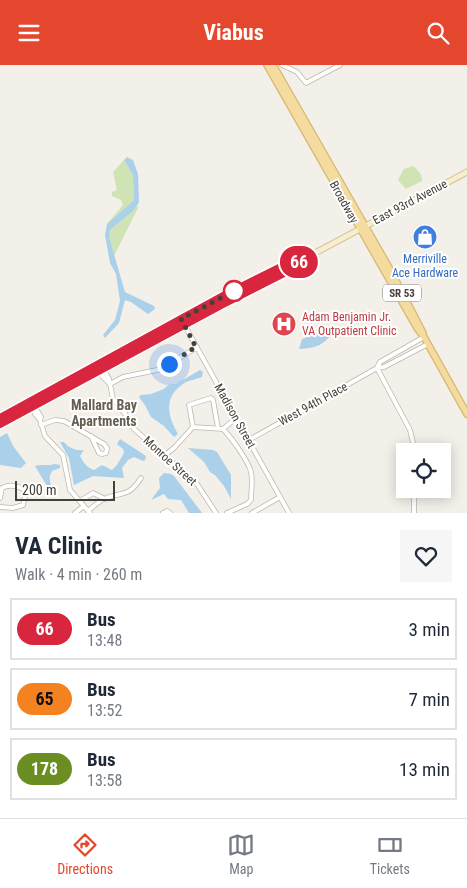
<!DOCTYPE html>
<meta charset="utf-8">
<style>
:root{--surface:#fff;--page:#f6f6f7;--text:#1f2937;--muted:#747a83;--line:#e0e1e3;--accent:#e5472e}
body{margin:0;font-family:"Roboto Condensed",sans-serif;background:var(--page);color:var(--text);height:100vh;display:flex;flex-direction:column;font-size:19px;white-space:nowrap}
*{box-sizing:border-box;margin:0}
p{font-size:16px;color:var(--muted)}
.icon{flex:none;width:28px;height:28px;fill:none;stroke:currentColor;stroke-width:2;stroke-linecap:round;stroke-linejoin:round}
.map{position:relative;height:448px;overflow:hidden}
.drawer{display:flex;flex-direction:column;background:var(--surface);flex:1}
.drawer>*{flex:none}
.badge{padding:0 10px;border-radius:16px;font-size:18px;line-height:32px}
.tools{position:absolute;left:396px;top:378px;display:grid;gap:10px}
.tools a{display:grid;place-items:center;width:55px;height:55px;border-radius:0px;background:var(--surface);box-shadow:0 2px 12px #0003;font-size:25px}
.scale{position:absolute;left:15px;bottom:12px;width:100px;box-sizing:border-box;padding-left:5px;border:2px solid #454038;border-top:0;font-size:14px;line-height:18px;white-space:nowrap;color:#454038;-webkit-text-stroke:4px #fff;paint-order:stroke}
.you{position:absolute;width:25px;height:25px;margin:-12px;border:4px solid #fff;border-radius:50%;background:#1a73e8;box-shadow:0 0 0 8px #1a73e833}
.map>.badge{position:absolute;translate:-50% -50%;box-shadow:0 0 0 2px #fff}
.round{display:grid;place-items:center;flex:none;width:52px;height:52px;border-radius:0px;background:var(--page)}
.overview{display:flex;align-items:center;justify-content:space-between;height:85px;padding:0 15px}
h1{font-size:24px;font-weight:700;line-height:38px}
ul{padding:0;list-style:none}
li{display:flex;align-items:center;gap:15px;height:62px;margin:0 10px 8px;padding:0 5px;border:2px solid var(--line);border-radius:0px}
li div{flex:1}
li b{display:block;font-size:19px}
li em{font-style:normal}
li .badge{min-width:55px;font-weight:700;text-align:center}
header{display:flex;justify-content:space-between;align-items:center;height:65px;padding:0 15px;background:var(--accent);color:#fff;font-size:22px;font-weight:700}
.tabs{display:flex;justify-content:space-around;align-items:center;height:70px;border-top:1px solid var(--line);background:var(--surface);font-size:14px;color:var(--muted)}
.tabs a{display:grid;justify-items:center;gap:2px}
.tabs .active{color:var(--accent)}
.map>svg:first-child{display:block}
</style>
<header><svg class="icon" aria-label="menu" viewBox="0 0 24 24"><path d="M4 6h16M4 12h16M4 18h16"/></svg>Viabus<svg class="icon" aria-label="search" viewBox="0 0 24 24"><circle cx="10" cy="10" r="6"/><path d="M15 15l6 6"/></svg></header>
<div class="map">
<svg width="467" height="448" viewBox="0 0 467 448">
<rect width="100%" height="100%" fill="#f3efe9"/>
<path fill="#cfe3b5" d="M124,95L133,110L134,135L107,159L123,140L121,135L112,131V127L117,125L113,107Z
M413,101C418,105 422,109 422,116L406,124L398,115L404,104Z
M137,140L138,143L114,191L109,172L110,165L134,145Z"/>
<path fill="#abd0e9" d="M127,92L133,95L138,109L139,137L134,145L110,165L109,172L125,227L154,241L155,244L148,249L131,237L125,235L119,258L105,273L103,270L115,255L120,236L116,209L110,198L105,170L107,159L134,135L133,110L124,95Z
M328,264L334,266C324,280 317,283 299,284L302,274Z
M200,305L203,307L202,312C197,314 191,315 186,317C164,330 166,349 178,369L174,372L164,361L151,352L145,340L139,332L141,330L151,329L164,324L168,320L176,319Z
M7,368L13,381L26,398L21,403L0,400V372Z
M120,374L146,391L145,395L143,396L134,392L128,395L122,403L124,413L93,411L74,420L69,393L60,377H64C68,383 77,386 84,385L80,391C83,397 87,403 94,405L102,400L112,405L117,400L124,388L123,384L117,379Z
M188,383L213,385L217,387L231,410V434L224,421L215,410L210,407L204,397Z
M55,399L60,400V403L52,406C47,414 51,421 55,428L53,431L35,401C39,399 49,401 55,399Z
M164,408L171,409L174,411L202,448H189L181,435L168,434L164,429L151,435L160,423L159,413Z"/>
<g fill="none" stroke-linecap="round" stroke-linejoin="round">
<defs>
<path id="street" d="M282,0L297,7L306,18L340,0
M181,254L289,448
M102,302L109,314L113,334L126,350L134,364L197,419L216,448
M377,303L410,365L415,386
M377,303L380,297L424,272
M100,305L102,311L110,319
M110,319L123,312L162,304L197,282
M33,339L41,352L40,355L45,371L63,390L70,425L90,448
M31,340L35,349L40,355
M41,360L55,355L64,356L104,379L107,383L106,388L102,389L99,388L91,371
M193,362L189,340L211,333L213,335L218,363
M223,364C231,372 249,397 251,407C253,416 251,426 251,435L247,439L227,448
M249,375L377,303L384,302L428,279
M165,390L174,383L193,362L223,364L236,353
M414,424V448
M0,433L2,423C9,419 18,421 25,425V432L23,440L13,443L0,442
M80,436L93,428L105,434
M88,446C93,442 99,436 104,434C123,426 128,433 141,413
M75,448L84,441
M163,448L167,446L170,448
M252,448L280,432"/>
<path id="secondary" d="M0,353L225,230L291,197L299,196
M0,359L221,240L294,203L300,196L467,107"/>
<path id="primary" d="M267,0L417,263L424,272L467,349
M273,0L392,208L423,268"/>
</defs>
<use href="#street" stroke="#bdb7ac" stroke-width="5.5"/>
<use href="#secondary" stroke="#cec09d" stroke-width="7"/>
<use href="#primary" stroke="#d8b871" stroke-width="8"/>
<use href="#street" stroke="#fff" stroke-width="4"/>
<use href="#secondary" stroke="#f9eecc" stroke-width="5"/>
<use href="#primary" stroke="#f4dba0" stroke-width="5.5"/>
</g>
<g fill="none" stroke-linecap="round" stroke-linejoin="round">
<defs>
<path id="line" d="M0,353L225,230L291,197L300,196L294,203L221,240L0,359"/>
</defs>
<use href="#line" stroke="#fff" stroke-width="11"/>
<use href="#line" stroke="#d7263d" stroke-width="8"/>
<path stroke="#454038" stroke-width="5" stroke-dasharray="0 9" d="M169,299L196,282L181,254L238,224L234,226"/>
</g>
<defs>
<symbol id="shop-disc" viewBox="-11 -11 22 22"><circle r="9.5" fill="#3f7fe0" stroke="#fff"/><path d="M-5-2.5h2.3a2.7 3.5 0 0 1 5.4 0H5L5.5 6h-11ZM-1.5-2.5h3a1.5 2.3 0 0 0-3 0Z" fill="#fff"/></symbol>
<symbol id="hospital-disc" viewBox="-11 -11 22 22"><circle r="9.5" fill="#e0444e" stroke="#fff"/><path d="M-5-5h3v3.5h4V-5h3V5h-3V1.5h-4V5h-3Z" fill="#fff"/></symbol>
</defs>
<g fill-rule="evenodd">
<use href="#shop-disc" x="411" y="158" width="28" height="28"/>
<use href="#hospital-disc" x="270" y="245" width="28" height="28"/>
</g>
<circle fill="#fff" stroke="#d7263d" stroke-width="2.5" cx="234" cy="226" r="10"/>
<g text-anchor="middle" stroke-width="4" stroke-linejoin="round" paint-order="stroke">
<rect fill="#fff" stroke="#7d7974" stroke-width="1" x="383" y="219.5" width="38" height="17" rx="4"/>
<g font-size="11" font-weight="bold" fill="#454038">
<text x="402" y="232">SR 53</text>
</g>
<g font-size="12" fill="#454038" stroke="#fff">
<text transform="translate(344 137) rotate(61)" y="4">Broadway</text>
<text transform="translate(410 137) rotate(-28)" y="4">East 93rd Avenue</text>
<text transform="translate(313 339) rotate(-29)" y="4">West 94th Place</text>
<text transform="translate(235 351) rotate(61)" y="4">Madison Street</text>
<text transform="translate(170 396) rotate(42)" y="4">Monroe Street</text>
</g>
<g font-size="12" fill="#366cbe" stroke="#fff">
<text x="425" y="198">Merriville<tspan x="425" dy="14">Ace Hardware</tspan></text>
</g>
<g font-size="12" fill="#be3a42" stroke="#fff" text-anchor="start">
<text x="302" y="256">Adam Benjamin Jr.<tspan x="302" dy="14">VA Outpatient Clinic</tspan></text>
</g>
<g font-size="14" font-weight="bold" fill="#675e50" stroke="#fff">
<text x="104" y="345">Mallard Bay<tspan x="104" dy="16">Apartments</tspan></text>
</g>
</g>
</svg>
<div class="tools">
<a><svg class="icon" aria-label="locate" viewBox="0 0 24 24"><circle cx="12" cy="12" r="6"/><path d="M12 2v4M12 18v4M2 12h4M18 12h4"/></svg></a>
</div>
<div class="scale">200 m</div>
<div class="you" style="left:169px;top:299px"></div>
<b class="badge" style="left:299px;top:197px;background:#d7263d;color:#fff">66</b>
</div>
<section class="drawer">
<div class="overview"><div><h1>VA Clinic</h1><p>Walk · 4 min · 260 m</p></div><a class="round"><svg class="icon" aria-label="heart" viewBox="0 0 24 24"><path d="M12 20l-8-8c-3-5 5-10 8-4 3-6 11-1 8 4z"/></svg></a></div>
<ul>
<li><span class="badge" style="background:#d7263d;color:#fff">66</span><div><b>Bus</b><p>13:48</p></div><em>3 min</em></li>
<li><span class="badge" style="background:#f58220;color:#111">65</span><div><b>Bus</b><p>13:52</p></div><em>7 min</em></li>
<li><span class="badge" style="background:#6b8e23;color:#fff">178</span><div><b>Bus</b><p>13:58</p></div><em>13 min</em></li>
</ul>
</section>
<nav class="tabs">
<a class="active"><svg class="icon" aria-label="directions" viewBox="0 0 24 24"><path d="M12 3l9 9-9 9-9-9zM9 14v-3h6M13 9l2 2-2 2"/></svg>Directions</a>
<a><svg class="icon" aria-label="map" viewBox="0 0 24 24"><path d="M3 6l6-2 6 2 6-2v14l-6 2-6-2-6 2zM9 4v14M15 6v14"/></svg>Map</a>
<a><svg class="icon" aria-label="tickets" viewBox="0 0 24 24"><path d="M3 7h18v10H3zM15 7v10"/></svg>Tickets</a>
</nav>
